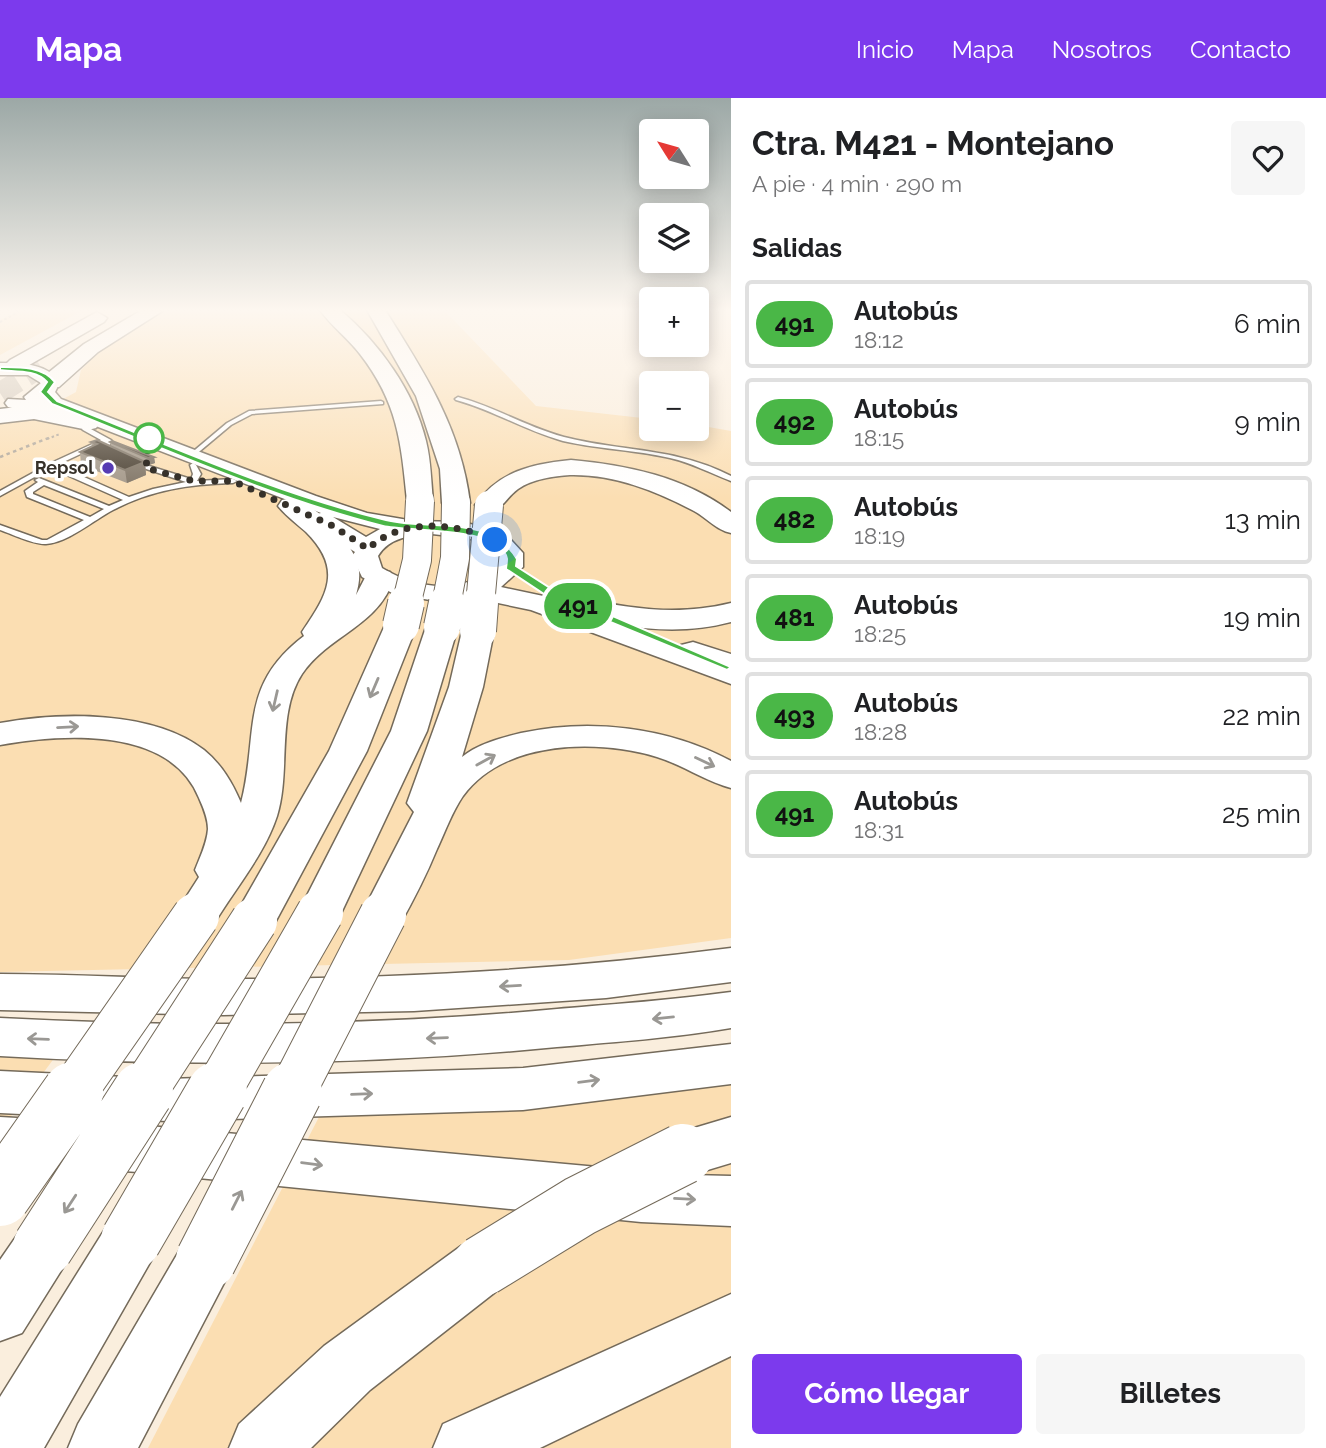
<!DOCTYPE html>
<html lang="es">
<meta charset="utf-8">
<style>
:root{--surface:#fff;--page:#f6f6f6;--text:#202124;--muted:#757577;--line:#e0e0e0;--accent:#7c3aed}
body{margin:0;font-family:Raleway,sans-serif;background:var(--page);color:var(--text);height:100vh;display:flex;flex-direction:column;font-size:26px;white-space:nowrap}
*{box-sizing:border-box;margin:0}
p{font-size:23px;color:var(--muted)}
.icon{flex:none;width:38px;height:38px;fill:none;stroke:currentColor;stroke-width:2;stroke-linecap:round;stroke-linejoin:round}
.map{position:relative;flex:1;overflow:hidden}
.drawer{display:flex;flex-direction:column;background:var(--surface);width:595px}
.drawer>*{flex:none}
.badge{padding:0 14px;border-radius:23px;font-size:24px;line-height:46px}
.needle{width:46px;rotate:307deg}
.controls{position:absolute;left:639px;top:21px;display:grid;gap:14px}
.controls a{display:grid;place-items:center;width:70px;height:70px;border-radius:7px;background:var(--surface);box-shadow:0 4px 18px #0003;font-size:35px}
.you{position:absolute;width:35px;height:35px;margin:-18px;border:5px solid #fff;border-radius:50%;background:#1a73e8;box-shadow:0 0 0 10px #1a73e833}
.map>.badge{position:absolute;translate:-50% -50%;box-shadow:0 0 0 4px #fff}
h2{padding:0 21px;font-size:26px;line-height:63px}
.round{display:grid;place-items:center;flex:none;width:74px;height:74px;border-radius:7px;background:var(--page)}
.overview{display:flex;align-items:center;justify-content:space-between;height:119px;padding:0 21px}
h1{font-size:33px;font-weight:700;line-height:52px}
.primary-button{display:flex;gap:14px;margin-top:auto;padding:14px 21px}
.primary-button a{flex:1;height:80px;border-radius:7px;background:var(--accent);color:#fff;font-size:28px;font-weight:700;line-height:80px;text-align:center}
.primary-button a+a{background:var(--page);color:var(--text)}
ul{padding:0;list-style:none}
li{display:flex;align-items:center;gap:21px;height:88px;margin:0 14px 10px;padding:0 7px;border:4px solid var(--line);border-radius:7px}
li div{flex:1}
li b{display:block;font-size:26px}
li em{font-style:normal}
li .badge{min-width:77px;font-weight:700;text-align:center}
header{display:flex;align-items:center;gap:42px;box-sizing:border-box;height:98px;padding:0 35px;background:var(--accent);color:#fff}
header strong{font-size:33px}
nav{display:flex;gap:38px;margin-inline-start:auto;font-size:24px}
main{display:flex;flex:1;min-height:0}
.map>svg:first-child{display:block}
</style>
<header>
<strong>Mapa</strong>
<nav><a>Inicio</a><a>Mapa</a><a>Nosotros</a><a>Contacto</a></nav>
</header>
<main>
<div class="map">
<svg width="731" height="1350" viewBox="0 0 731 1350">
<rect width="100%" height="100%" fill="#faeedd"/>
<path fill="#fbdeb2" d="M21,212H83L0,257V222Z
M165,212H444L536,308L651,321V331H696L697,327L731,333V840L569,862L0,874V325L30,319L76,294L81,272L108,245Z
M0,950L61,951L0,1033Z
M731,979V1350H148L319,1019L692,987Z"/>
<g fill="none" stroke-linecap="round" stroke-linejoin="round">
<path stroke="#d3c8b9" stroke-width="21" stroke-dasharray="21 10" stroke-linecap="butt" d="M0,295L41,269"/>
<defs>
<path id="service" d="M458,299C495,309 527,329 564,339C622,354 675,349 731,378V383C710,375 692,365 670,360C635,352 598,351 563,343C526,333 493,312 456,302L455,301Z
M381,303L383,304V306L252,316L231,327L194,358L189,357L227,325L249,313Z
M86,324L91,325L89,330L111,342L112,343L107,351L111,354L108,356L100,352L104,345L57,367L129,399L153,391L186,384L131,366L130,365L133,363L191,381L193,376L190,367L193,365L196,367L201,376L197,383L233,381L237,383L233,385C190,386 151,392 113,412C94,422 67,445 46,446C34,447 12,436 0,432V427L42,442H47L84,422L27,399L25,393L38,384L35,382L39,380L109,408L123,402L51,370L0,398V393L49,366L101,342L83,332L82,331ZM44,387L104,411L90,419L33,396V394Z"/>
<path id="primary" d="M0,265C22,265 46,265 60,284L55,294L61,301L316,398L367,415L414,423L463,424L492,432L511,442L523,455V469L501,489L548,499L731,567V586L531,512L474,500L442,504L394,496L362,479L352,458L355,454L313,427L309,422L313,417L321,415L75,320L67,323L8,309L5,305L8,301L26,302L24,299L41,285L28,277H0ZM333,419L380,431L366,439ZM432,436L468,440L484,447L497,457V467C464,497 418,492 382,470L378,458C389,439 412,437 432,436Z"/>
<path id="motorway" d="M142,212H164L98,254L59,289H43L40,284L43,279L84,246Z
M320,212H340C379,245 414,293 426,343C431,363 431,383 433,403L430,409L420,411L410,409L407,403C401,344 398,305 360,256C348,240 331,228 320,212Z
M367,212H385C424,274 461,330 470,405L466,411L456,413L446,411L442,405L440,371L416,298Z
M97,214L107,220L104,224L24,270H10L6,266L10,262Z
M34,307L96,320L100,325L96,330L88,332L34,321L0,325V311Z
M571,362C627,367 685,379 731,414V435C716,432 707,420 694,413C656,393 614,376 570,377C554,378 532,381 518,391C503,402 501,418 479,413L475,407C499,373 532,366 571,362Z
M292,400C314,405 350,442 357,464C361,475 359,486 356,497L368,474L379,471L390,474L394,480C379,528 327,538 302,576C276,616 291,673 277,718C264,758 233,793 212,829L196,834L180,829L174,818L199,779L195,772C200,759 207,745 208,731C208,720 203,709 199,700C170,628 62,636 0,647V625C60,614 153,612 204,652C222,667 232,684 241,705C259,636 238,588 304,538L302,534C328,496 343,471 306,434C297,426 286,418 278,408L282,402Z
M577,499C630,511 678,518 731,505V524C674,539 622,529 566,515L561,508L566,501Z
M401,517L412,520L417,527L367,653L270,834L254,839L238,834L232,823L329,653L385,527L390,520Z
M442,519L453,522L458,529L427,633L336,826L320,830L304,826L298,815L391,633L426,529L431,522Z
M478,523L489,526L494,533L483,589L462,659C478,646 501,640 521,635C591,620 668,629 731,663V690C705,683 683,667 657,659C597,641 504,642 463,698C452,714 445,734 437,751C426,778 413,803 399,828L383,833L367,828L361,817L414,714L407,705L449,589L462,533L467,526Z
M693,544L731,556V577L681,561L676,554L681,547Z
M731,850V884L606,900L414,913L223,917L0,912V876C74,876 149,881 223,881C393,881 562,872 731,850Z
M731,894V930C673,940 615,944 557,949C371,967 186,969 0,958V920C186,930 371,928 557,911C615,906 673,902 731,894Z
M731,946V986L523,1012L167,1023L0,1015V973L167,981L523,970Z
M0,1019L138,1027L674,1076L664,1073L656,1056L664,1039L731,1019V1065L691,1077L731,1078V1128L641,1124L138,1074L0,1065Z
M131,1115L152,1123L160,1142L152,1161L44,1350H0V1299L110,1123Z
M43,1122L64,1130L72,1149L64,1168L22,1235L0,1243V1162L22,1130Z
M206,1135L227,1143L236,1162L138,1350H68L78,1326L185,1143Z
M482,1140L503,1148L512,1168L503,1188L370,1292L311,1350H229L239,1326L324,1248L461,1148Z
M731,1196V1258L540,1350H433L443,1326Z"/>
</defs>
<use href="#service" stroke="#746a5a" stroke-width="3"/>
<use href="#primary" stroke="#746a5a" stroke-width="3"/>
<use href="#motorway" stroke="#746a5a" stroke-width="3"/>
<path stroke="#aca396" stroke-width="2" stroke-dasharray="2.5 2.5" stroke-linecap="butt" d="M0,224L22,212
M47,341L60,336"/>
<path stroke="#aca396" stroke-width="2.5" stroke-dasharray="3.5 3.5" stroke-linecap="butt" d="M0,359L51,339"/>
<use href="#service" fill="#fff" fill-rule="evenodd"/>
<use href="#primary" fill="#fff" fill-rule="evenodd"/>
<use href="#motorway" fill="#fff" fill-rule="evenodd"/>
<defs>
<path id="motorway-bridge-far3" d="M406,507L417,462L420,403
M446,507L455,460L456,405
M480,507L489,407"/>
<path id="motorway-bridge-far2" d="M401,527L406,505
M442,529L447,505
M478,533L480,505"/>
<path id="motorway-bridge-far1" d="M72,996L196,818
M142,996L254,823
M216,996L320,815
M291,996L383,817"/>
<path id="motorway-bridge" d="M0,1098L73,994
M131,1142L217,994
M43,1149L143,994
M206,1162L292,994
M482,1168L580,1108L683,1056"/>
</defs>
<use href="#motorway-bridge-far3" stroke="#746a5a" stroke-width="30" stroke-linecap="butt"/>
<use href="#motorway-bridge-far2" stroke="#746a5a" stroke-width="38" stroke-linecap="butt"/>
<use href="#motorway-bridge-far1" stroke="#746a5a" stroke-width="48" stroke-linecap="butt"/>
<use href="#motorway-bridge" stroke="#746a5a" stroke-width="62" stroke-linecap="butt"/>
<use href="#motorway-bridge-far3" stroke="#fff" stroke-width="28"/>
<use href="#motorway-bridge-far2" stroke="#fff" stroke-width="36"/>
<use href="#motorway-bridge-far1" stroke="#fff" stroke-width="46"/>
<use href="#motorway-bridge" stroke="#fff" stroke-width="60"/>
</g>
<path fill="#a09586" d="M91,344L111,348L110,344L154,359L155,365L149,367L145,365L146,377L127,385L81,367L80,354L92,349Z"/>
<path fill="#7c7162" d="M154,359L155,365L149,367L148,360Z
M145,364L146,377L127,385L125,372Z"/>
<path fill="#463c2e" stroke="#7c7162" stroke-width="2" d="M97,342L145,364L125,372L80,354L97,346L91,344Z
M112,343L154,359L148,360L110,344Z"/>
<defs><path id="oneway-shaft" d="M-6 0H5M1.5-3L5.5 0L1.5 3" fill="none" stroke-width="1.6" stroke-linecap="round" stroke-linejoin="round" transform="scale(1.75)"/></defs>
<g stroke="#9a9894">
<use href="#oneway-shaft" transform="translate(374 590) rotate(113)"/>
<use href="#oneway-shaft" transform="translate(275 603) rotate(103)"/>
<use href="#oneway-shaft" transform="translate(68 629) rotate(-3)"/>
<use href="#oneway-shaft" transform="translate(486 662) rotate(-29)"/>
<use href="#oneway-shaft" transform="translate(705 664) rotate(25)"/>
<use href="#oneway-shaft" transform="translate(510 888) rotate(177)"/>
<use href="#oneway-shaft" transform="translate(663 920) rotate(174)"/>
<use href="#oneway-shaft" transform="translate(437 940) rotate(178)"/>
<use href="#oneway-shaft" transform="translate(38 941) rotate(-178)"/>
<use href="#oneway-shaft" transform="translate(589 983) rotate(-7)"/>
<use href="#oneway-shaft" transform="translate(362 996) rotate(-2)"/>
<use href="#oneway-shaft" transform="translate(312 1066) rotate(7)"/>
<use href="#oneway-shaft" transform="translate(685 1101) rotate(3)"/>
<use href="#oneway-shaft" transform="translate(237 1102) rotate(-63)"/>
<use href="#oneway-shaft" transform="translate(70 1106) rotate(123)"/>
</g>
<linearGradient id="sky" x2="0" y2="1"><stop stop-color="#9ca8a6"/><stop offset="0.53" stop-color="#fdf7f0"/><stop offset="1" stop-color="#fdf7f0" stop-opacity="0"/></linearGradient>
<rect width="731" height="401" fill="url(#sky)"/>
<path fill="#4ab747" stroke="#fff" stroke-width="2" d="M0,269C19,269 42,268 55,284L48,294L57,303C165,345 273,395 386,422C431,433 489,415 517,461L516,468L555,493L731,569L727,572L547,498L506,471C506,468 507,465 507,461C502,428 408,434 383,428C269,399 161,349 52,306L40,294L47,284C36,271 13,274 0,272Z"/>
<g fill="none" stroke-linecap="round" stroke-linejoin="round">
<path stroke="#36312a" stroke-width="7" stroke-dasharray="0 12.6" d="M149,340L146,370L193,383H233L333,428L368,451C401,419 455,425 495,442"/>
</g>
<circle fill="#fff" stroke="#4ab747" stroke-width="3.5" cx="149" cy="340" r="14"/>
<circle fill="#563bb3" stroke="#fff" stroke-width="2.5" cx="108" cy="370" r="7"/>
<g text-anchor="middle" stroke-width="7" stroke-linejoin="round" paint-order="stroke">
<g font-size="18" font-weight="bold" fill="#36312a" stroke="#fff" text-anchor="end">
<text x="94" y="376">Repsol</text>
</g>
</g>
</svg>
<div class="controls">
<a><svg class="needle" viewBox="-14 -14 28 28"><path d="M0-13l5 13h-10z" fill="#e53935"/><path d="M0 13l5-13h-10z" fill="#757577"/></svg></a>
<a><svg class="icon" aria-label="layers" viewBox="0 0 24 24"><path d="M12 4l9 5-9 5-9-5zM3 14l9 5 9-5"/></svg></a>
<a>+</a>
<a>−</a>
</div>
<div class="you" style="left:495px;top:442px"></div>
<b class="badge" style="left:578px;top:508px;background:#4ab747;color:#111">491</b>
</div>
<section class="drawer">
<div class="overview"><div><h1>Ctra. M421 - Montejano</h1><p>A pie · 4 min · 290 m</p></div><a class="round"><svg class="icon" aria-label="heart" viewBox="0 0 24 24"><path d="M12 20l-8-8c-3-5 5-10 8-4 3-6 11-1 8 4z"/></svg></a></div>
<h2>Salidas</h2>
<ul>
<li><span class="badge" style="background:#4ab747;color:#111">491</span><div><b>Autobús</b><p>18:12</p></div><em>6 min</em></li>
<li><span class="badge" style="background:#4ab747;color:#111">492</span><div><b>Autobús</b><p>18:15</p></div><em>9 min</em></li>
<li><span class="badge" style="background:#4ab747;color:#111">482</span><div><b>Autobús</b><p>18:19</p></div><em>13 min</em></li>
<li><span class="badge" style="background:#4ab747;color:#111">481</span><div><b>Autobús</b><p>18:25</p></div><em>19 min</em></li>
<li><span class="badge" style="background:#4ab747;color:#111">493</span><div><b>Autobús</b><p>18:28</p></div><em>22 min</em></li>
<li><span class="badge" style="background:#4ab747;color:#111">491</span><div><b>Autobús</b><p>18:31</p></div><em>25 min</em></li>
</ul>
<div class="primary-button"><a>Cómo llegar</a><a>Billetes</a></div>
</section>
</main>
